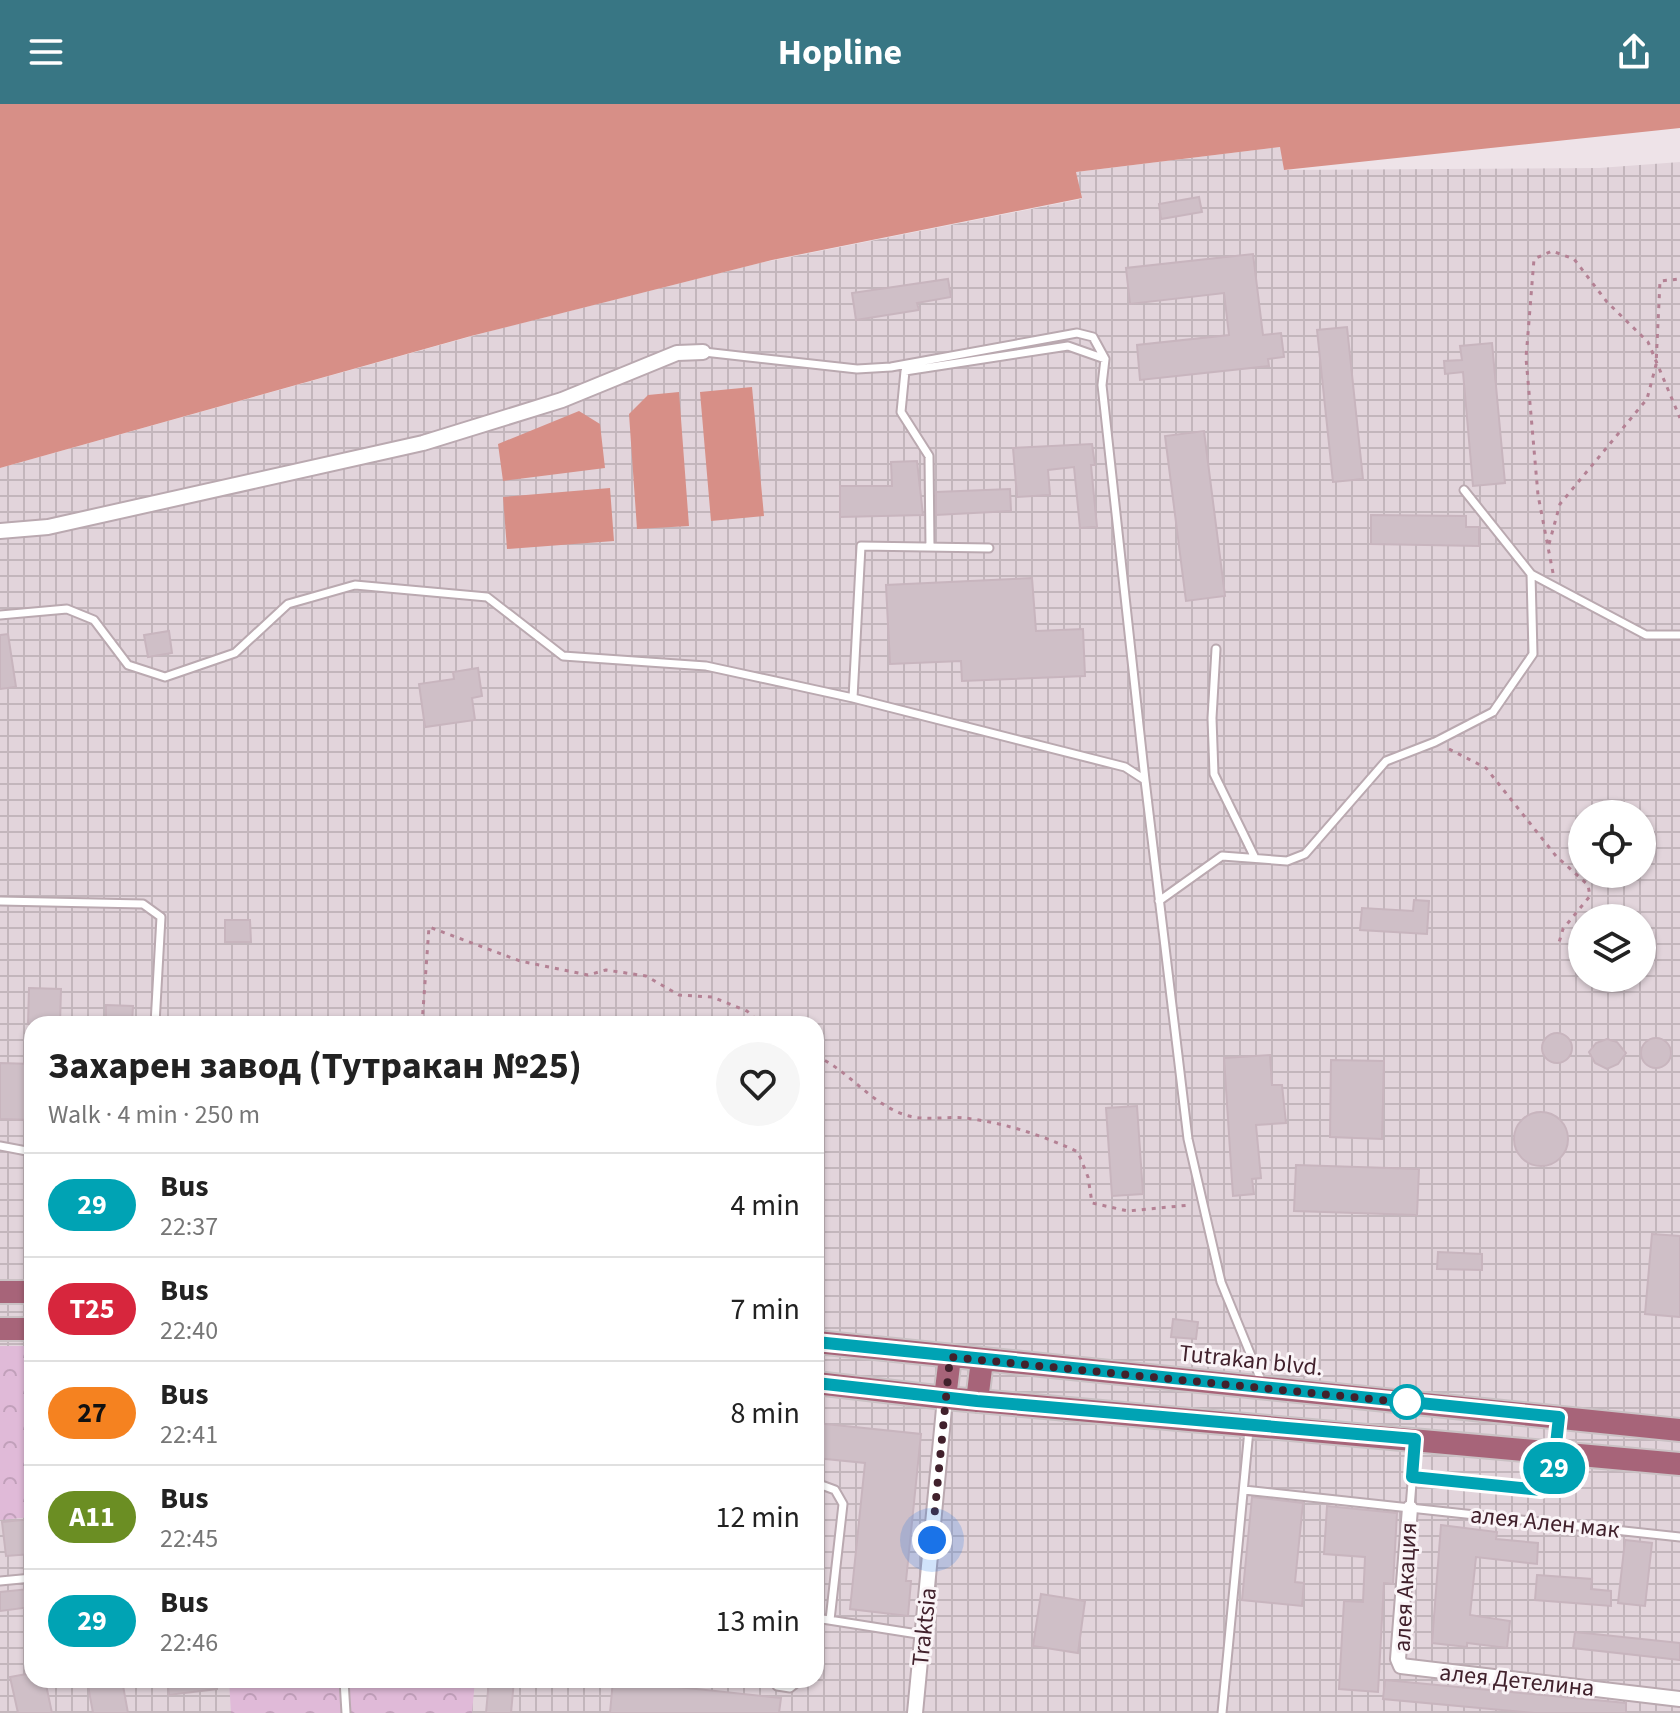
<!DOCTYPE html>
<meta charset="utf-8">
<style>
:root{--surface:#fff;--page:#f6f6f6;--text:#222;--muted:#767676;--line:#e0e0e0;--accent:#387684}
body{margin:0;font-family:"Source Sans 3",sans-serif;background:var(--page);color:var(--text);height:100vh;display:flex;flex-direction:column;font-size:30px;white-space:nowrap}
*{box-sizing:border-box;margin:0}
p{font-size:26px;color:var(--muted)}
.icon{flex:none;width:44px;height:44px;fill:none;stroke:currentColor;stroke-width:2;stroke-linecap:round;stroke-linejoin:round}
.map{position:relative;flex:1;overflow:hidden}
.details{position:absolute;left:24px;top:912px;width:800px;height:672px;display:flex;flex-direction:column;background:var(--surface);border-radius:24px;box-shadow:0 2px 6px #0004}
.details>*{flex:none}
.badge{padding:0 16px;border-radius:26px;font-size:28px;line-height:52px}
.buttons{position:absolute;left:1568px;top:696px;display:grid;gap:16px}
.buttons a{display:grid;place-items:center;width:88px;height:88px;border-radius:50%;background:var(--surface);box-shadow:0 2px 6px #0004;font-size:40px}
.you{position:absolute;width:40px;height:40px;margin:-20px;border:6px solid #fff;border-radius:50%;background:#1a73e8;box-shadow:0 0 0 12px #1a73e833}
.map>.badge{position:absolute;translate:-50% -50%;box-shadow:0 0 0 4px #fff}
.round{display:grid;place-items:center;flex:none;width:84px;height:84px;border-radius:42px;background:var(--page)}
.summary{display:flex;align-items:center;justify-content:space-between;height:136px;padding:0 24px}
h1{font-size:38px;font-weight:700;line-height:60px}
ul{padding:0;list-style:none}
li{display:flex;align-items:center;gap:24px;height:104px;padding:0 24px;border-top:2px solid var(--line)}
li div{flex:1}
li b{display:block;font-size:30px}
li em{font-style:normal}
li .badge{min-width:88px;font-weight:700;text-align:center}
header{display:flex;justify-content:space-between;align-items:center;height:104px;padding:0 24px;background:var(--accent);color:#fff;font-size:36px;font-weight:700}
.map>svg:first-child{display:block}
</style>
<header><svg class="icon" aria-label="menu" viewBox="0 0 24 24"><path d="M4 6h16M4 12h16M4 18h16"/></svg>Hopline<svg class="icon" aria-label="share" viewBox="0 0 24 24"><path d="M12 15V3M7 8l5-5 5 5M5 13v7h14v-7"/></svg></header>
<div class="map">
<svg width="1680" height="1609" viewBox="0 0 1680 1609">
<defs>
<pattern id="industrial-grid" width="8" height="8" patternUnits="userSpaceOnUse" patternTransform="scale(2)"><rect width="8" height="8" fill="#e2d4db"/><path d="M0 4h8M4 0v8" fill="none" stroke="#c3b6bc"/></pattern>
<pattern id="park-crowns" width="20" height="18" patternUnits="userSpaceOnUse" patternTransform="scale(2)"><rect width="20" height="18" fill="#e0bad8"/><path d="M2 6a3 3 0 1 1 6 0M12 15a3 3 0 1 1 6 0" fill="none" stroke="#c1a0ba"/></pattern>
</defs>
<rect width="100%" height="100%" fill="#eee3e8"/>
<path fill="url(#industrial-grid)" fill-rule="evenodd" d="M1281,43L1284,66L1599,64L1680,58V1609H0V364L494,226L760,159L1081,95L1076,68ZM1582,710H1642V770H1582ZM1582,814H1642V874H1582ZM32,920H816V1576H32Z"/>
<path fill="url(#park-crowns)" d="M0,1242H32V1413L0,1416Z
M229,1576H475L472,1609H231Z"/>
<path fill="#d78f87" d="M0,0H1680V24L1284,66L1280,43L1076,68L1082,94L772,156L471,232L0,364Z
M752,283L764,412L711,417L700,288Z
M679,288L689,422L637,425L629,310L648,291Z
M579,307L600,320L605,364L503,377L498,340Z
M610,384L614,437L507,445L503,393Z"/>
<path fill="#cfbfc7" stroke="#c8b5be" stroke-width="2" d="M1199,93L1202,108L1161,115L1159,100Z
M1253,150L1263,231L1281,229L1284,253L1268,255L1269,262L1140,276L1137,241L1229,231L1224,189L1130,200L1126,164Z
M948,175L951,193L917,199L919,206L856,216L852,189Z
M1347,223L1363,375L1333,378L1317,226Z
M1492,239L1505,379L1473,382L1463,268L1445,270L1444,257L1462,256L1460,242Z
M1204,327L1225,492L1186,497L1165,332Z
M1092,340L1095,361H1091L1097,423L1080,424L1074,363L1048,366L1050,391L1017,393L1013,344Z
M917,357L923,411L840,413V382H892L891,358Z
M1010,385L1011,407L936,411V388Z
M1371,411L1466,412V423H1479V442L1371,440Z
M1032,474L1036,527L1083,525L1085,572L962,577L961,557L890,560L886,481Z
M169,527L172,549L148,553L144,531Z
M8,530L16,583L0,585V531Z
M478,564L482,592L472,594L475,616L425,623L419,580L454,575L453,568Z
M1414,796L1429,797L1427,830L1360,826L1362,804L1413,807Z
M225,816H250L251,838H225Z
M29,884L61,885L60,920H28Z
M106,901L133,902L132,920H106Z
M1542 944a15 15 0 1 1 30 0a15 15 0 1 1-30 0Z
M1641 949a15 15 0 1 1 30 0a15 15 0 1 1-30 0Z
M1607,935L1617,938L1626,949L1618,960L1607,965L1595,959L1589,948L1596,939Z
M1270,951L1272,981H1282L1286,1019L1256,1021L1261,1074L1252,1075L1254,1090L1233,1092L1224,954Z
M1331,956L1384,957L1382,1035L1330,1033Z
M0,959L32,960V1016L0,1015Z
M1137,1002L1143,1090L1112,1092L1106,1004Z
M1514 1035a27 27 0 1 1 54 0a27 27 0 1 1-54 0Z
M1296,1061L1419,1065L1417,1111L1294,1107Z
M1652,1130L1680,1132V1213L1645,1210Z
M1438,1148L1482,1150V1166L1437,1165Z
M1173,1215L1198,1218L1196,1235L1171,1233Z
M816,1319L921,1330L906,1477H911L908,1512L850,1505L865,1359L816,1354Z
M1252,1393L1303,1399L1295,1478L1304,1479L1302,1502L1242,1496Z
M1327,1402L1397,1409L1393,1480L1384,1479L1378,1588L1339,1585L1344,1497L1363,1498L1365,1453L1324,1450Z
M32,1415V1450L6,1452L2,1418Z
M1441,1421L1497,1428L1496,1435L1538,1439L1537,1460L1476,1453L1470,1511L1510,1517L1507,1544L1467,1539V1543L1432,1539Z
M1625,1436L1652,1439L1645,1502L1618,1499Z
M1537,1471L1592,1475L1591,1485L1611,1487V1502L1535,1496Z
M29,1485L31,1503L0,1507V1488Z
M1041,1490L1085,1497L1078,1549L1033,1542Z
M1575,1528L1680,1539V1556L1573,1544Z
M32,1569V1576H45L52,1609H18L10,1573Z
M87,1576H122L128,1609H93Z
M167,1576H217V1585L169,1591Z
M489,1576H514L511,1609H486Z
M613,1576L781,1594L779,1609H610Z
M1385,1576L1626,1599V1609H1534L1383,1595Z"/>
<g fill="none" stroke-linecap="round" stroke-linejoin="round">
<defs>
<path id="lane" d="M704,248L857,265L891,263L1077,229L1093,233L1105,255L1102,281L1145,676
M1464,386L1531,470L1646,531H1680
M930,443L929,352L901,308L905,267L1068,242L1105,255
M0,511L67,505L94,516L128,561L165,573L235,549L288,500L355,481L487,493L563,552L706,562L853,594L1125,663L1145,676L1188,1035L1221,1178L1263,1281
M1216,545L1212,614L1214,670L1255,754
M853,594L861,442L989,444
M0,797L143,800L161,813L155,920
M1159,797L1222,752L1287,757L1305,750L1386,657L1435,638L1493,608L1533,550L1531,470
M0,1042L32,1048
M1415,1341L1410,1404L1680,1433
M1412,1373L1541,1386L1552,1377L1559,1315
M816,1379L835,1386L843,1400L830,1516
M1244,1386L1410,1404
M0,1477L32,1474
M816,1514L924,1531
M344,1576L346,1609
M777,1582L790,1584L800,1576
M1222,1609L1249,1326"/>
<path id="street" d="M0,427L48,423L423,339L562,296L677,249L703,248
M1410,1404L1398,1555L1401,1562L1680,1595
M915,1609L945,1294"/>
<path id="primary" d="M0,1188H32
M0,1225H32
M816,1238L1680,1326
M816,1279L945,1294L1680,1360
M945,1294L950,1253
M977,1297L982,1256"/>
</defs>
<use href="#lane" stroke="#baa9b0" stroke-width="11"/>
<use href="#street" stroke="#baa9b0" stroke-width="18"/>
<use href="#primary" stroke="#cac1c4" stroke-width="26"/>
<path stroke="#b48194" stroke-width="3" stroke-dasharray="4 6" stroke-linecap="butt" d="M1549,440L1560,400L1647,295L1656,261L1660,177L1680,175
M1553,469L1538,391L1526,254L1534,155L1552,147L1574,155L1607,198L1648,238L1680,314
M1449,645L1486,664L1556,752L1588,781L1590,792L1563,825L1558,842
M422,920L429,823L520,857L588,871L606,866L646,872L679,891L712,893L747,907L761,920
M816,952C850,967 872,1002 909,1012C926,1017 947,1012 965,1014C1005,1019 1042,1031 1078,1048L1088,1073L1092,1099L1128,1107L1190,1101"/>
<use href="#lane" stroke="#fff" stroke-width="7"/>
<use href="#street" stroke="#fff" stroke-width="14"/>
<use href="#primary" stroke="#a76479" stroke-width="22"/>
</g>
<g fill="none" stroke-linecap="round" stroke-linejoin="round">
<defs>
<path id="line" d="M816,1238L1559,1313L1552,1377L1541,1386L1412,1373L1415,1335L977,1297L816,1279"/>
</defs>
<use href="#line" stroke="#fff" stroke-width="18"/>
<use href="#line" stroke="#00a3b4" stroke-width="12"/>
<path stroke="#41212c" stroke-width="8" stroke-dasharray="0 14.4" d="M932,1436L950,1253L1412,1299L1407,1298"/>
</g>
<circle fill="#fff" stroke="#00a3b4" stroke-width="4" cx="1407" cy="1298" r="16"/>
<g text-anchor="middle" stroke-width="6" stroke-linejoin="round" paint-order="stroke">
<g font-size="24" fill="#41212c" stroke="#faf4f7">
<text transform="translate(1251 1256) rotate(6)" y="8">Tutrakan blvd.</text>
<text transform="translate(1545 1418) rotate(6)" y="8">алея Ален мак</text>
<text transform="translate(1405 1483) rotate(-87)" y="8">алея Акация</text>
<text transform="translate(924 1523) rotate(-84)" y="8">Traktsia</text>
<text transform="translate(1517 1576) rotate(6)" y="8">алея Детелина</text>
</g>
</g>
</svg>
<div class="buttons">
<a><svg class="icon" aria-label="locate" viewBox="0 0 24 24"><circle cx="12" cy="12" r="6"/><path d="M12 2v4M12 18v4M2 12h4M18 12h4"/></svg></a>
<a><svg class="icon" aria-label="layers" viewBox="0 0 24 24"><path d="M12 4l9 5-9 5-9-5zM3 14l9 5 9-5"/></svg></a>
</div>
<div class="you" style="left:932px;top:1436px"></div>
<b class="badge" style="left:1554px;top:1364px;background:#00a3b4;color:#fff">29</b>
<section class="details">
<div class="summary"><div><h1>Захарен завод (Тутракан №25)</h1><p>Walk · 4 min · 250 m</p></div><a class="round"><svg class="icon" aria-label="heart" viewBox="0 0 24 24"><path d="M12 20l-8-8c-3-5 5-10 8-4 3-6 11-1 8 4z"/></svg></a></div>
<ul>
<li><span class="badge" style="background:#00a3b4;color:#fff">29</span><div><b>Bus</b><p>22:37</p></div><em>4 min</em></li>
<li><span class="badge" style="background:#d7263d;color:#fff">Т25</span><div><b>Bus</b><p>22:40</p></div><em>7 min</em></li>
<li><span class="badge" style="background:#f58220;color:#111">27</span><div><b>Bus</b><p>22:41</p></div><em>8 min</em></li>
<li><span class="badge" style="background:#6b8e23;color:#fff">А11</span><div><b>Bus</b><p>22:45</p></div><em>12 min</em></li>
<li><span class="badge" style="background:#00a3b4;color:#fff">29</span><div><b>Bus</b><p>22:46</p></div><em>13 min</em></li>
</ul>
</section>
</div>
